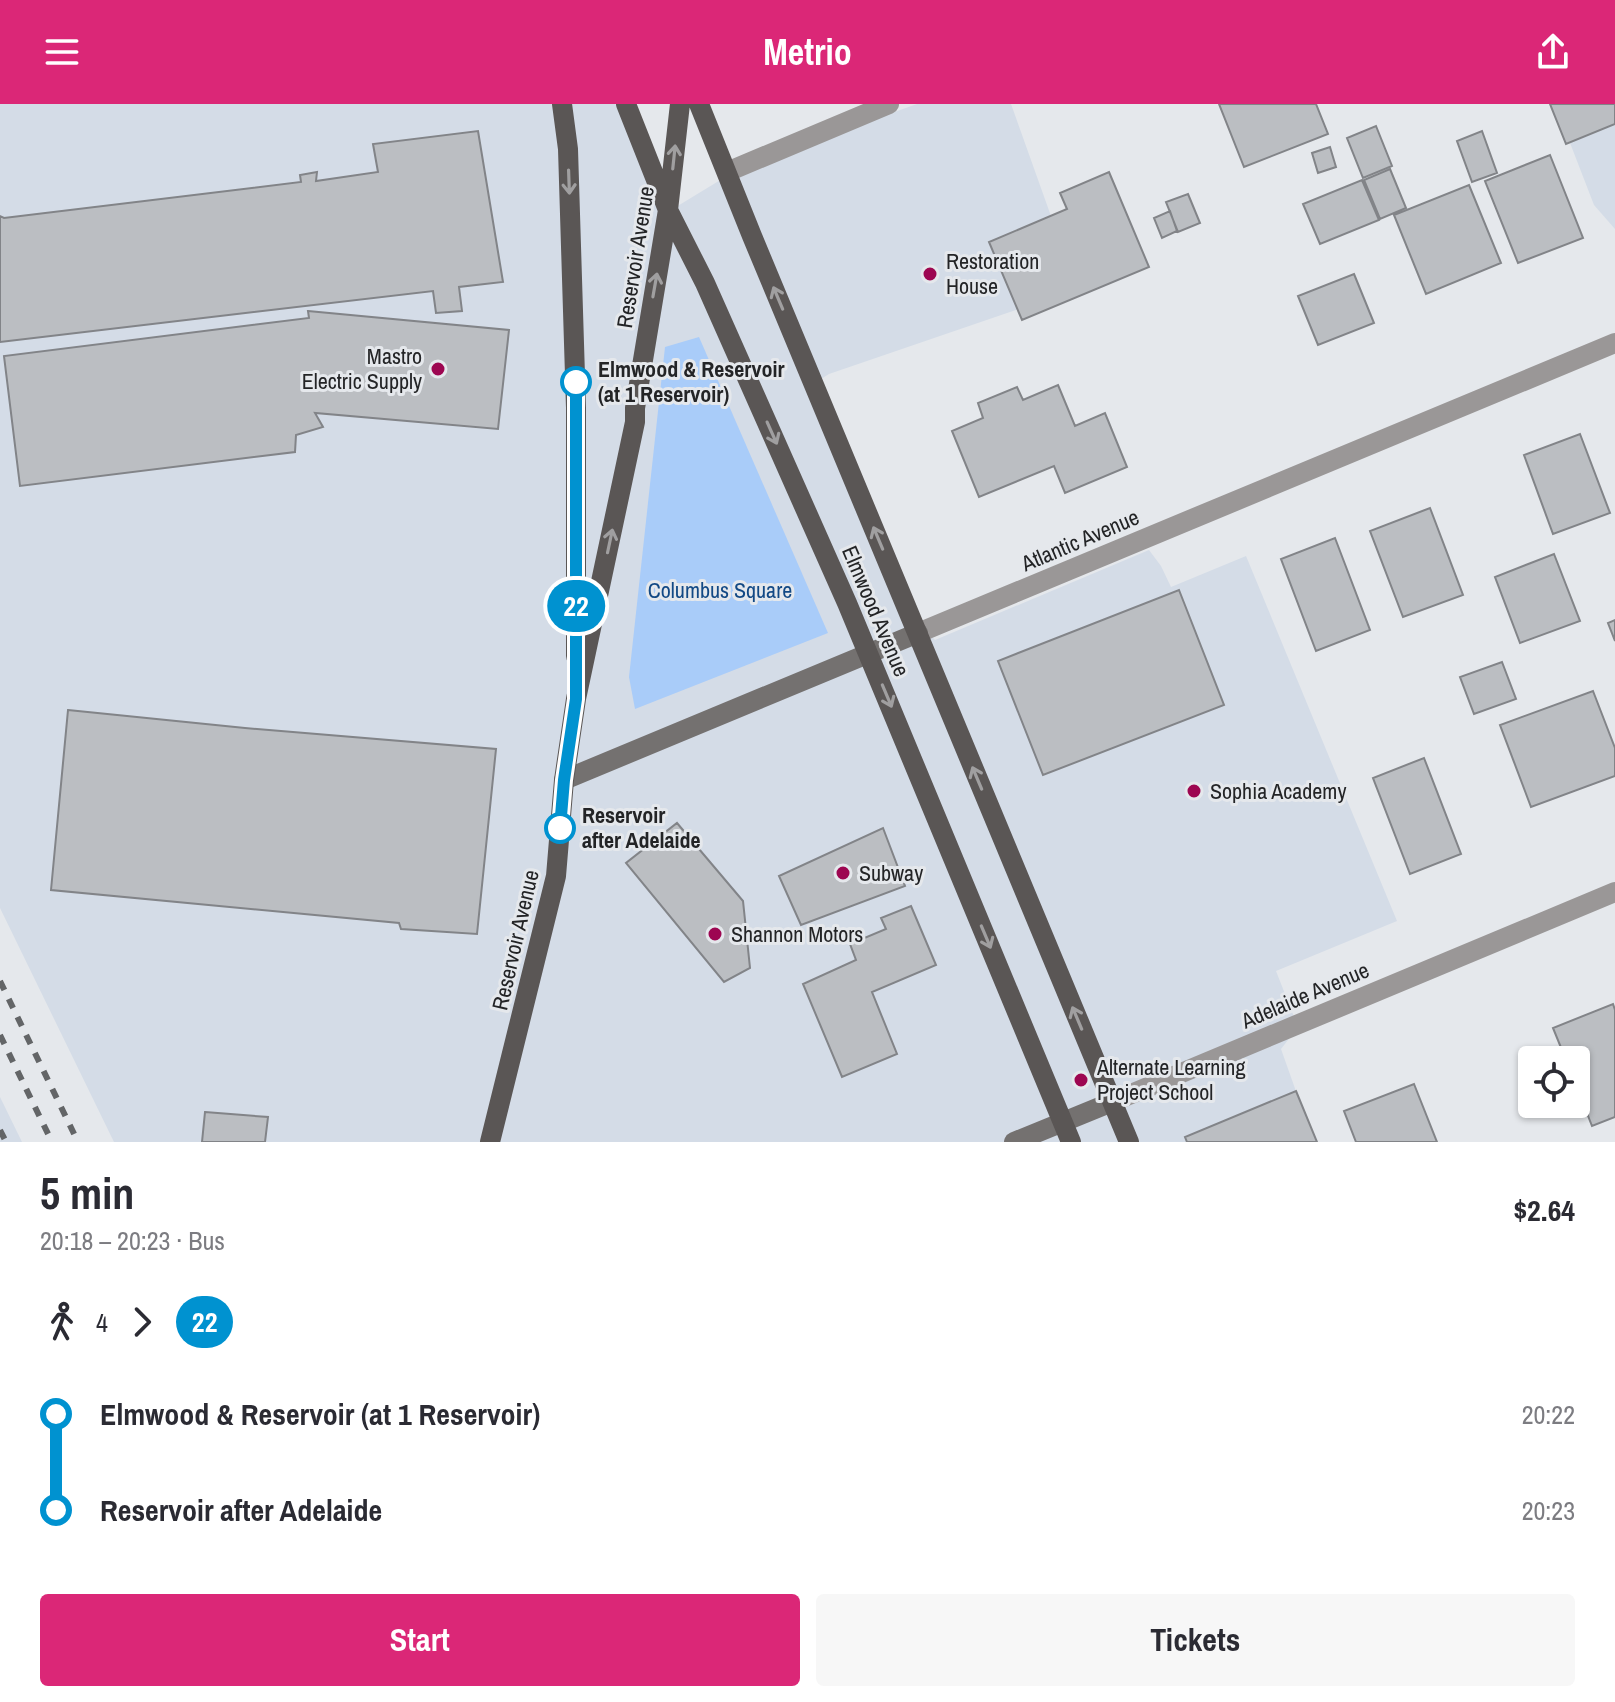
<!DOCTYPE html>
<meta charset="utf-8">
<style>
:root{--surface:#fff;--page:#f7f7f7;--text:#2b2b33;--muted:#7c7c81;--accent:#db2777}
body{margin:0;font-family:"Archivo Narrow",sans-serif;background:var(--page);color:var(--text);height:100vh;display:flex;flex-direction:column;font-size:30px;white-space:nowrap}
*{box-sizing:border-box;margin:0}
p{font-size:26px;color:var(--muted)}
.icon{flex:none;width:44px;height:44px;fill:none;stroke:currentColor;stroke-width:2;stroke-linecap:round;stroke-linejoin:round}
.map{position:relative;height:1038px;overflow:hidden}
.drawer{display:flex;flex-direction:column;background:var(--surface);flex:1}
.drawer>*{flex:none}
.badge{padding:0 16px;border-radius:26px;font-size:28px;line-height:52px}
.fabs{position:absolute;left:1518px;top:942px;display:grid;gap:16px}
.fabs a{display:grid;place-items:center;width:72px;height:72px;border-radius:8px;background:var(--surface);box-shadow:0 2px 6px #0004;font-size:40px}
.map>.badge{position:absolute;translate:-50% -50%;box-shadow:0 0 0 4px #fff}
.legs{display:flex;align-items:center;gap:12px;height:88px;padding:0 40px;font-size:26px}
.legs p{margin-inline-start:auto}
.headline{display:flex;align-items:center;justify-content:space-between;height:136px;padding:0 40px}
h1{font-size:44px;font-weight:700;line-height:60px}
.action{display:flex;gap:16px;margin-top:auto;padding:16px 40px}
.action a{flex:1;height:92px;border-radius:8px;background:var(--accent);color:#fff;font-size:32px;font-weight:700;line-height:92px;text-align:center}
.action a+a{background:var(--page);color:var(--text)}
ul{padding:0 40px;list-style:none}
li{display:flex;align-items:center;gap:28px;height:96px;font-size:30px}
li i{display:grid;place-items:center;width:12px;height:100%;margin:0 10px;background:currentColor}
li i::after{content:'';width:20px;height:20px;margin:-10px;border:6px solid;border-radius:50%;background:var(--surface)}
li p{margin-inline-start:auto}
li:first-child i{background:linear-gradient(#0000 50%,currentColor 0)}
li:last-child i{background:linear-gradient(currentColor 50%,#0000 0)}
header{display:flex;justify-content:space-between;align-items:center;height:104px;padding:0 40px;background:var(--accent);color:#fff;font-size:36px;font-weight:700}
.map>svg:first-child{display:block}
</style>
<header><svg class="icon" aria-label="menu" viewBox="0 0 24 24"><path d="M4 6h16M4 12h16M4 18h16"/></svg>Metrio<svg class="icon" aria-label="share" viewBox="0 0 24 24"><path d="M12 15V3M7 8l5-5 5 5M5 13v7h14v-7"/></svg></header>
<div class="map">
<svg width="1615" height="1038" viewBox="0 0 1615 1038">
<rect width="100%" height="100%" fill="#e5e8ec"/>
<path fill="#d4dce7" d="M0,0H629L676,103L745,61L917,0H1011L1077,185L829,270L821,275L919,520L935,536L1149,446L1161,462L1171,483L1246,452L1397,817L1276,867L1298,923L1281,945L1314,1038H114L0,804Z
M1555,0H1615V125L1594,101Z
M0,993L22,1038H0Z"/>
<path fill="#a9ccf9" d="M699,233L828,529L635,605L629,573L665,243Z"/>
<path fill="#bbbec2" stroke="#828488" stroke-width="2" d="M1219,0H1316L1328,30L1244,63Z
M1550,0H1615V20L1566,40Z
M1376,22L1392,62L1363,74L1347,34Z
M478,27L503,178L459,183L462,207L436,209L433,187L0,238V112L4,114L301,78L300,71L317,68L316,77L378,68L373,40Z
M1482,27L1497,69L1472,78L1457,37Z
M1330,43L1336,63L1318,69L1312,49Z
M1550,51L1583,134L1518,159L1485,77Z
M1390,65L1406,104L1380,115L1364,76Z
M1109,68L1149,163L1022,216L989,138L1067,105L1060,89Z
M1362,76L1379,116L1320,140L1303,100Z
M1469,81L1501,159L1426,190L1394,111Z
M1188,90L1200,119L1178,128L1166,98Z
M1170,107L1177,127L1162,134L1154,114Z
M1354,170L1374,219L1318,241L1298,192Z
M308,207L509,226L498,325L315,309L323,323L296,331L295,348L20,382L4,252L309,214Z
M1058,281L1075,322L1105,309L1127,363L1065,389L1054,362L979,393L952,327L983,314L978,299L1017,283L1023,296Z
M1580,330L1610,409L1553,430L1524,351Z
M1430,404L1463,491L1403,513L1370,427Z
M1335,434L1370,526L1316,547L1281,455Z
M1554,450L1580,517L1520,539L1495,473Z
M1179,486L1224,601L1043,671L998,557Z
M1615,516V537L1608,519Z
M1502,558L1516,595L1474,610L1460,573Z
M1593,587L1615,644V672L1531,703L1500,621Z
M68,606L245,624L496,645L477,830L401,825L399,819L51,786Z
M1424,654L1461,750L1410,770L1373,674Z
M677,719L743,797L750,864L724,878L626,759Z
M883,724L905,782L801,821L779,772Z
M911,802L936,861L872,888L897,950L842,973L803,880L856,856L850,840L886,825L881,814Z
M1613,900L1615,906V1013L1592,1022L1576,981V956H1566L1553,924Z
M1414,980L1437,1038H1356L1344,1007Z
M1296,987L1317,1038H1187L1185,1033Z
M205,1008L268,1013L265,1038H202Z"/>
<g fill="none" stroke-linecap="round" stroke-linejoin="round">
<path stroke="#9a9797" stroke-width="20" d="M727,68L889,0
M918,529L1615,239
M1112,998L1615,788"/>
<path stroke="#747170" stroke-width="20" d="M564,676L918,529
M1014,1038L1112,998"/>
<path stroke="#5a5655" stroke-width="20" d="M562,0L568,45L576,304V552
M626,0L668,106L705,179L847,499L1071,1038
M699,0L752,132L1129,1038
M490,1038L556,772L564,676L576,595L635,318V304L668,106L680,0"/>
<path stroke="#636567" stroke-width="6" stroke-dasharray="10 10" stroke-linecap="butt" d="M0,877L78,1038
M0,931L52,1038
M0,1026L6,1038"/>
</g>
<defs><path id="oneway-shaft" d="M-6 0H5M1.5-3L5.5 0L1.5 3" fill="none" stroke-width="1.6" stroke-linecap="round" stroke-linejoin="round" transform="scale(2)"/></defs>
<g stroke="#a09fa0">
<use href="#oneway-shaft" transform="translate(674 53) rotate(-84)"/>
<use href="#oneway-shaft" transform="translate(569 78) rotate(88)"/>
<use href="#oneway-shaft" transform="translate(655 181) rotate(-80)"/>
<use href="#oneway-shaft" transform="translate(778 194) rotate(-113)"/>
<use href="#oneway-shaft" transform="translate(772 329) rotate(66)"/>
<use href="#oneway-shaft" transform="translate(878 434) rotate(-113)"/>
<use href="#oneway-shaft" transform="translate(610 437) rotate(-78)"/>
<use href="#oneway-shaft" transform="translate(887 592) rotate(67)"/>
<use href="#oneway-shaft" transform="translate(977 674) rotate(-113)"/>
<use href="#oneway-shaft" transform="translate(986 833) rotate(67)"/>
<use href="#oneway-shaft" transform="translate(1077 914) rotate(-113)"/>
</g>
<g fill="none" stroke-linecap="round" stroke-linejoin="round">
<defs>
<path id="line-1" d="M560,724L564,676L576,595V278"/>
</defs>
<use href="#line-1" stroke="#fff" stroke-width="18"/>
<use href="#line-1" stroke="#0092d0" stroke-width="12"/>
</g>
<g fill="#9d0651" stroke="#e5e8ec" stroke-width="3">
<circle cx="930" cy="170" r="8"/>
<circle cx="438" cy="265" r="8"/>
<circle cx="1194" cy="687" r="8"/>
<circle cx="843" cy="769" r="8"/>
<circle cx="715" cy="830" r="8"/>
<circle cx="1081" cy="976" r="8"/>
</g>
<g fill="#fff" stroke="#0092d0" stroke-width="4">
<circle cx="576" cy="278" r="14"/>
<circle cx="560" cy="724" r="14"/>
</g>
<g text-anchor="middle" stroke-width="6" stroke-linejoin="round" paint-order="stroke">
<g font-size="22" fill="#232426" stroke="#e5e8ec">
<text transform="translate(635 153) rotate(-81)" y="8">Reservoir Avenue</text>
<text transform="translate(1080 436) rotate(-23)" y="8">Atlantic Avenue</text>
<text transform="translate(876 507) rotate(67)" y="8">Elmwood Avenue</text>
<text transform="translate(515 836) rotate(-77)" y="8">Reservoir Avenue</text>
<text transform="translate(1305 891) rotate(-23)" y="8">Adelaide Avenue</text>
</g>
<g font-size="22" fill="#232426" stroke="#e5e8ec" text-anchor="start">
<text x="946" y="165">Restoration<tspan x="946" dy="25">House</tspan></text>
<text x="422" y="260" text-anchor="end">Mastro<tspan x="422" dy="25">Electric Supply</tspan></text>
<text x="1210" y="695">Sophia Academy</text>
<text x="859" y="777">Subway</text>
<text x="731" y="838">Shannon Motors</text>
<text x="1097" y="971">Alternate Learning<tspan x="1097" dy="25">Project School</tspan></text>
</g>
<g font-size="22" font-weight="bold" fill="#232426" stroke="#e5e8ec" text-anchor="start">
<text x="598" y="273">Elmwood &amp; Reservoir<tspan x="598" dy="25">(at 1 Reservoir)</tspan></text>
<text x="582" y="719">Reservoir<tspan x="582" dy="25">after Adelaide</tspan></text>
</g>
<g font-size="22" fill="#124985" stroke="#e5e8ec">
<text x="720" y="494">Columbus Square</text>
</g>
</g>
</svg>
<div class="fabs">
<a><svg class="icon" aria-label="locate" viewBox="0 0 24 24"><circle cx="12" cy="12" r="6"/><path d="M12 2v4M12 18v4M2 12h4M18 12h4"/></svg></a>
</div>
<b class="badge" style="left:576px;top:502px;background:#0092d0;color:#fff">22</b>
</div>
<section class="drawer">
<div class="headline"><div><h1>5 min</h1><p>20:18 – 20:23 · Bus</p></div><b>$2.64</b></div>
<div class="legs"><svg class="icon" aria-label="walk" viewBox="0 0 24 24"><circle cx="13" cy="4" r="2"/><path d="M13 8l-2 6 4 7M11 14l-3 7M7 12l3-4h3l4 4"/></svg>4<svg class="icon" aria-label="forward" viewBox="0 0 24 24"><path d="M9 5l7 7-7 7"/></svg><b class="badge" style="background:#0092d0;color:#fff">22</b></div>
<ul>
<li><i style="color:#0092d0"></i><b>Elmwood &amp; Reservoir (at 1 Reservoir)</b><p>20:22</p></li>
<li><i style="color:#0092d0"></i><b>Reservoir after Adelaide</b><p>20:23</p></li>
</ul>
<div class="action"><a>Start</a><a>Tickets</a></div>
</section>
